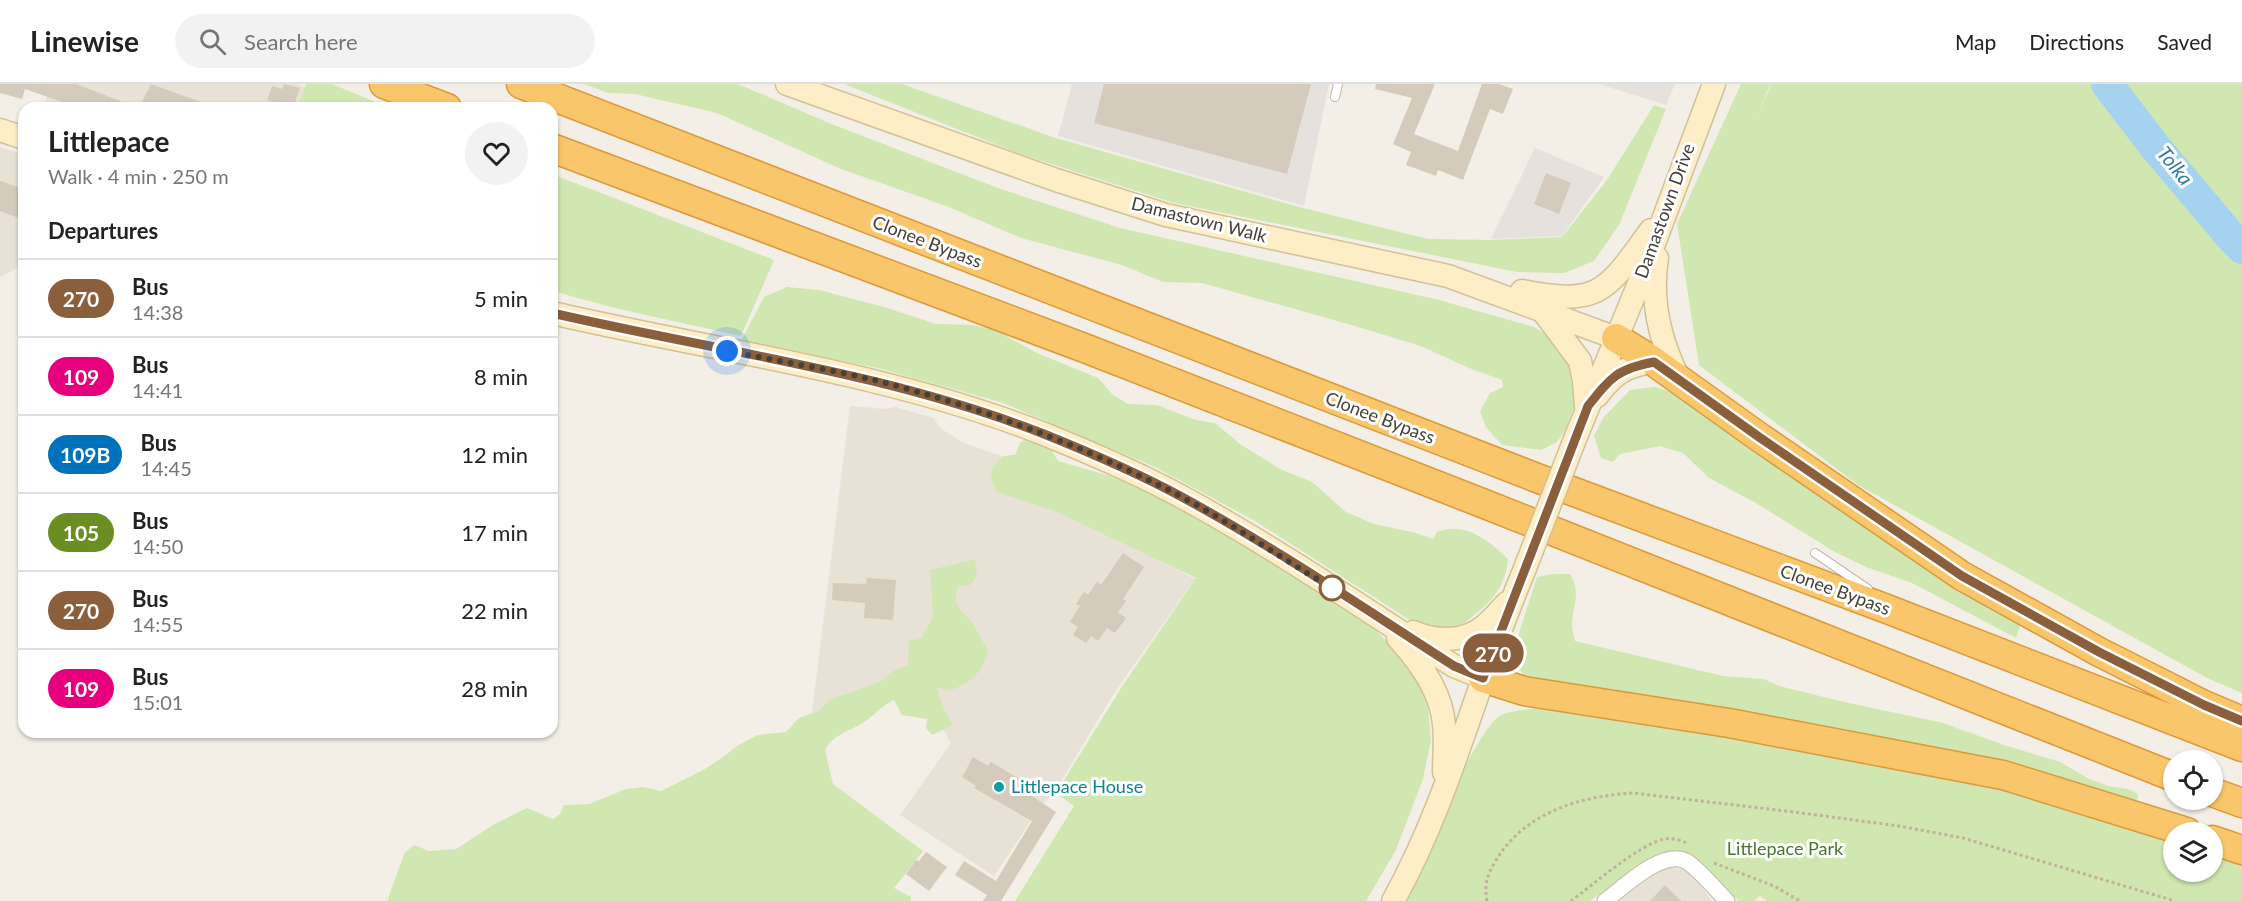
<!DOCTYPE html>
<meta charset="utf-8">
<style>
:root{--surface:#fff;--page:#f2f2f2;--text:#222;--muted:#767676;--line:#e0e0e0}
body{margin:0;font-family:Lato,sans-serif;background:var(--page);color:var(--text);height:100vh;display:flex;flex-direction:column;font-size:22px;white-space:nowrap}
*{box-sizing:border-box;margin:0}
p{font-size:20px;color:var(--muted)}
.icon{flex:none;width:33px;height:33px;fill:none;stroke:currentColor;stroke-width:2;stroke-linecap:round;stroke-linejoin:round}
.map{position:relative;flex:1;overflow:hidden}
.drawer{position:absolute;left:18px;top:18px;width:540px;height:636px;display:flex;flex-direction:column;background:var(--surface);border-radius:18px;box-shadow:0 2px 4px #0004}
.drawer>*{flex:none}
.badge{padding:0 12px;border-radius:20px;font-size:21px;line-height:39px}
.controls{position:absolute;left:2163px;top:666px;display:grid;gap:12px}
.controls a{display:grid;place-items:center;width:60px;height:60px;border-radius:50%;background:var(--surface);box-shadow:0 2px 4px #0004;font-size:30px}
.you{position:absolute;width:30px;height:30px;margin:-15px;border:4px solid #fff;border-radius:50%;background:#1a73e8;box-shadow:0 0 0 9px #1a73e833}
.map>.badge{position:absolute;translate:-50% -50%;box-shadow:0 0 0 3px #fff}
h2{padding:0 30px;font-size:22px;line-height:54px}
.round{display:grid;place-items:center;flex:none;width:63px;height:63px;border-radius:32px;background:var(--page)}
.overview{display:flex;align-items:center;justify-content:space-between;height:102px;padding:0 30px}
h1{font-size:28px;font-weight:700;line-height:45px}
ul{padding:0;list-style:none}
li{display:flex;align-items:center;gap:18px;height:78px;padding:0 30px;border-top:2px solid var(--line)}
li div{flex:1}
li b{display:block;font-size:22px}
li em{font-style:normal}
li .badge{min-width:66px;font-weight:700;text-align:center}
header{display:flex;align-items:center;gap:36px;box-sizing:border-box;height:84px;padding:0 30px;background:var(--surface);border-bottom:2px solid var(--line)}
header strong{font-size:28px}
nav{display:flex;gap:33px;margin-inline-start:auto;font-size:21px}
.search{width:420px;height:54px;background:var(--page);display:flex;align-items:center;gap:15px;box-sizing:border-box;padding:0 21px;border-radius:33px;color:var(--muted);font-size:22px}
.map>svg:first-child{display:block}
</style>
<header>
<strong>Linewise</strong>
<div class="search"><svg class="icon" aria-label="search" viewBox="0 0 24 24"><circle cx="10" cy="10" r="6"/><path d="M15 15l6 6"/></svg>Search here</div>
<nav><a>Map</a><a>Directions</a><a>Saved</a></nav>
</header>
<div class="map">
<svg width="2242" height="817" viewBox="0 0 2242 817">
<rect width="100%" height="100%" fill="#f3efe7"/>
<path fill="#e7e1d6" d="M51,0H297L305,3L297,24H43Z
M0,63L24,71V180L0,193Z
M850,322L884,325L895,323L934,334L940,344L962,358L1006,374L1113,452L1195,495L1114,609L1054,709L1042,720L994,792L900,731L951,659L918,601L807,668Z
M1676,782L1691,788L1712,817H1614L1661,784Z"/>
<path fill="#e6e1dc" d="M1072,0H1329L1304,122L1058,52Z
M1599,0H1675L1666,21Z
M1535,64L1604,93L1562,152L1491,155Z"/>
<path fill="#d0e7b1" d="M306,0H332L390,24H297Z
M584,0H738L829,39L998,104L1120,144L1439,216L1534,243L1559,258L1574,294L1575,320L1566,345L1557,358L1541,366L1502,361L1486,343L1480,328L1490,309L1503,303L1502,296L1469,284L1421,262L1348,240L1202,199L1163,198L1122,181L1021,154L949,123L841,85L717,29L635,10L608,9Z
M844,0H902L1056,54L1303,124L1428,155L1491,156L1562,153L1607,96L1654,21L1666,25L1619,141L1594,177L1564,189L1517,188L1174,119L1020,70Z
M1741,0H1770L1757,35L1771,0H2242V145L2228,130L2207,145L2242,177V609L2207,594L1858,401L1699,281L1677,140Z
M552,90L774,176L741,252L623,226L552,207Z
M787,203L819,206L884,223L936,240L972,241L995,246L1037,269L1098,294L1113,311L1128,320L1157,321L1196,336L1215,339L1240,360L1280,385L1312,398L1346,428L1374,440L1416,449L1433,455L1437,448C1464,437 1489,456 1508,475C1505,511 1482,525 1455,546L1416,540L1255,437L1155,383L1003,319L878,284L741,257L764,213Z
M1655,303L1690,314L2009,525L2020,542L2016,554L1912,499L1866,483L1835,468L1754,418L1709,394L1683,369L1660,362L1620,370L1613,378L1601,374L1594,352L1603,334L1630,306Z
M1025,355L1049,362L1058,377L1110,392L1187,426L1260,468L1276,481L1373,543L1400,572L1418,598L1428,623L1431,656L1423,695L1396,766L1366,817H1015L1074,722L1056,709L1123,601L1196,494L1055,427L997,408C988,390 989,386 1003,372L1015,371L1020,359Z
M975,475L977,492L969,502L958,501L955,516L961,527L972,538L988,567C982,590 970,599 949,607L936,603L944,625L953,641L932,651L926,644L927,635L902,631L894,616C880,623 878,628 867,636C852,647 834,649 825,666L833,700L923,767L894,804L911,813V817H387L405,768L414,761L429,767L456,765L493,741L527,724L553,735L560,730L564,721L589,720L626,705L643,703L661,707L705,685L722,674L737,662L758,651L786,648L799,634L819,627L829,616L880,598L896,585L908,581L909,557L922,554L933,532L930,486Z
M1554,490H1570C1582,510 1572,522 1572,542C1572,547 1574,552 1575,557L1723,592L1764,595L1779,602L1840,617L1943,639L2004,661L2060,678L2089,695L2108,702L2128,705L2138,710L2136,724L1531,598L1517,583L1519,549L1537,493Z
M1556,622L2009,704L2173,758L2174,788H2212L2213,770L2242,778V817H1767L1760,812L1754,817H1739L1694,775L1677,767L1659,769L1590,817H1401C1415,786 1477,643 1501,631C1512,626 1543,624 1556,622Z"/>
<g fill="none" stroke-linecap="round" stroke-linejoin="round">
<path stroke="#a5d3ef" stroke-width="32" d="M2107,0L2156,64L2232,154L2242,164"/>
</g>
<path fill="#d5cbbd" d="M0,0H76L133,22L132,24H79L25,5L22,15L0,9Z
M151,0L212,22V24H139Z
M284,0L300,4L293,24H276L278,19L267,16L272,2L282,5Z
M1104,0H1311L1287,90L1094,39Z
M1376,0H1435L1414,50L1458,67L1482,0H1499L1513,5L1503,30L1490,25L1463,96L1438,86L1436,92L1406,81L1411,68L1393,60L1412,14L1375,5Z
M1546,89L1571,99L1559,130L1534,120Z
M0,97L24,105V136L0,127Z
M1123,469L1144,483L1123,515L1126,517L1118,528L1126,534L1115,549L1107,544L1098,557L1091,552L1086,559L1073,551L1078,543L1070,538L1080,522L1076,520L1084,508L1088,511L1097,498L1101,501Z
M867,494L896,496L893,536L864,534L865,519L832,516L833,499L866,500Z
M973,673L988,682L991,678L1025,698L1021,705L1056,728L1001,817H983L987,811L955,791L964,777L996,797L1032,737L974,704L976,702L962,693Z
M926,768L947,783L929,807L906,790L916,776L919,777Z
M1665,801L1681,817H1650Z"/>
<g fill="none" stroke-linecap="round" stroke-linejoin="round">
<defs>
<path id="lane" d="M1335,13L1338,0
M1815,469L1868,505"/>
<path id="street" d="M1605,817C1624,803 1662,765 1686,777C1699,785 1716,806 1727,817"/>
<path id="secondary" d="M787,0L1056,96L1166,131L1448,192L1616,254
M0,46L24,54
M1657,174C1650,217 1660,257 1679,295
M1522,207C1601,223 1607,206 1651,146
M1542,226L1580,277L1584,297L1586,323
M552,229C716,267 886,288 1044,350C1091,369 1138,389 1182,413C1276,464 1364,525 1454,582L1483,594
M1597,312C1615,288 1625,283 1654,277
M1575,355L1640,197L1714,0
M1413,548C1434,557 1463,559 1483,543C1491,537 1499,527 1507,519
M1398,554C1419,577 1442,609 1444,641C1446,656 1444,673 1444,688
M1393,817C1450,715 1476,600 1522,492"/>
<path id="highway" d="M384,0L447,24
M521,0L1537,394L1887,525L2242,663
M552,64L1087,265L1477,417L2174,693
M1616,254L1650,275L1759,353L1962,492L2099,568L2204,621L2242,637
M1483,594L1524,607L1729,639L2003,691L2187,748
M2212,708L2242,719
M2212,756L2242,766"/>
</defs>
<use href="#lane" stroke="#bfb7aa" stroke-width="10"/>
<use href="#street" stroke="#bfb7aa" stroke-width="17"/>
<use href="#secondary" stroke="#d2c198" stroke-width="25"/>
<use href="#highway" stroke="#da9a3b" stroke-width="31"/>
<path stroke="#c0b29c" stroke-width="3" stroke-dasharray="3 3" stroke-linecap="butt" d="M1714,779L1774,802L1800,817
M1487,817C1484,802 1487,791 1495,778C1523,729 1580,712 1633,709L1794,728L1899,742L1963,754L2175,817
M1571,817C1594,800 1637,762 1664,755C1673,754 1680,756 1687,759"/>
<use href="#lane" stroke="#fff" stroke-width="8"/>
<use href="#street" stroke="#fff" stroke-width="15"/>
<use href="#secondary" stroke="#fdeec7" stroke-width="22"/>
<use href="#highway" stroke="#fac66b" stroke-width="28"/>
<defs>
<path id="secondary-bridge" d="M1522,492L1575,355"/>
</defs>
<use href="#secondary-bridge" stroke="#d2c198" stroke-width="25" stroke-linecap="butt"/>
<use href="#secondary-bridge" stroke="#fdeec7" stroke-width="22"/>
</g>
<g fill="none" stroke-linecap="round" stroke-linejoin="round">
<defs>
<path id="line" d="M552,229C716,267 886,288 1044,350C1091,369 1138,389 1182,413C1276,464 1365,525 1454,582L1483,594L1588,322C1611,293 1617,285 1654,278L1759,353L1962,492L2099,568L2204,621L2242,637"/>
</defs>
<use href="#line" stroke="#fff" stroke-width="14"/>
<use href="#line" stroke="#8b5e3c" stroke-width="9"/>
<path stroke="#464036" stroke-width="6" stroke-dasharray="0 10.8" d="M727,267C777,277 829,285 878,297C982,324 1085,362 1180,412C1233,440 1281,474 1332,504"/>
</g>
<circle fill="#fff" stroke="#8b5e3c" stroke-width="3" cx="1332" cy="504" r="12"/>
<circle fill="#0f9aa8" stroke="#fff" stroke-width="2" cx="999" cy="703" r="6"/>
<g text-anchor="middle" stroke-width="6" stroke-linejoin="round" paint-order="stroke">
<g font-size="18" fill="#464036" stroke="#fff">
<text transform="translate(1665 127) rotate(-70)" y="6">Damastown Drive</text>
<text transform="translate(1199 136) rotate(14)" y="6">Damastown Walk</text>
<text transform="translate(927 158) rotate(21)" y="6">Clonee Bypass</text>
<text transform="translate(1380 334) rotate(21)" y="6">Clonee Bypass</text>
<text transform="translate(1835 506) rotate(20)" y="6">Clonee Bypass</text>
</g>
<g font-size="18" fill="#0d838f" stroke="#fff" text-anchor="start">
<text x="1011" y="709">Littlepace House</text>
</g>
<g font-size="18" fill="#4a772b" stroke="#fff">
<text x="1785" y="771">Littlepace Park</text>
</g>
<g font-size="20" font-style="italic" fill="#307aa8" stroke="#fff">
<text transform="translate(2175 82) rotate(51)" y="7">Tolka</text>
</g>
</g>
</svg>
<div class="controls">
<a><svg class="icon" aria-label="locate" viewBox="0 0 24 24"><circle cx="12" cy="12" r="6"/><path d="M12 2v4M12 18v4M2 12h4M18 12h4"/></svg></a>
<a><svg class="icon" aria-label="layers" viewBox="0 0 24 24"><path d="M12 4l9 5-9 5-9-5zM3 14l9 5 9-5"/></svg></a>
</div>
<div class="you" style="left:727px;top:267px"></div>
<b class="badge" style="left:1493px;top:569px;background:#8b5e3c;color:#fff">270</b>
<section class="drawer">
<div class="overview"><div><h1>Littlepace</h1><p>Walk · 4 min · 250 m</p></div><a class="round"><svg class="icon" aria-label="heart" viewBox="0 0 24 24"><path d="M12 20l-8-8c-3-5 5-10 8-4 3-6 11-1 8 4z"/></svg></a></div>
<h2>Departures</h2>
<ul>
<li><span class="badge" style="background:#8b5e3c;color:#fff">270</span><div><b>Bus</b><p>14:38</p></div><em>5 min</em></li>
<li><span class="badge" style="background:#e6007e;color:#fff">109</span><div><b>Bus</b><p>14:41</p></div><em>8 min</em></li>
<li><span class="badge" style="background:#0072bc;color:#fff">109B</span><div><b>Bus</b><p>14:45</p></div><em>12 min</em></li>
<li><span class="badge" style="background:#6b8e23;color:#fff">105</span><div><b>Bus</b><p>14:50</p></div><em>17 min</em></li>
<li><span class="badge" style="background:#8b5e3c;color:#fff">270</span><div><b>Bus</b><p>14:55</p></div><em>22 min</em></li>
<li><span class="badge" style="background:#e6007e;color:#fff">109</span><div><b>Bus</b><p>15:01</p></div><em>28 min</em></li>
</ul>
</section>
</div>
